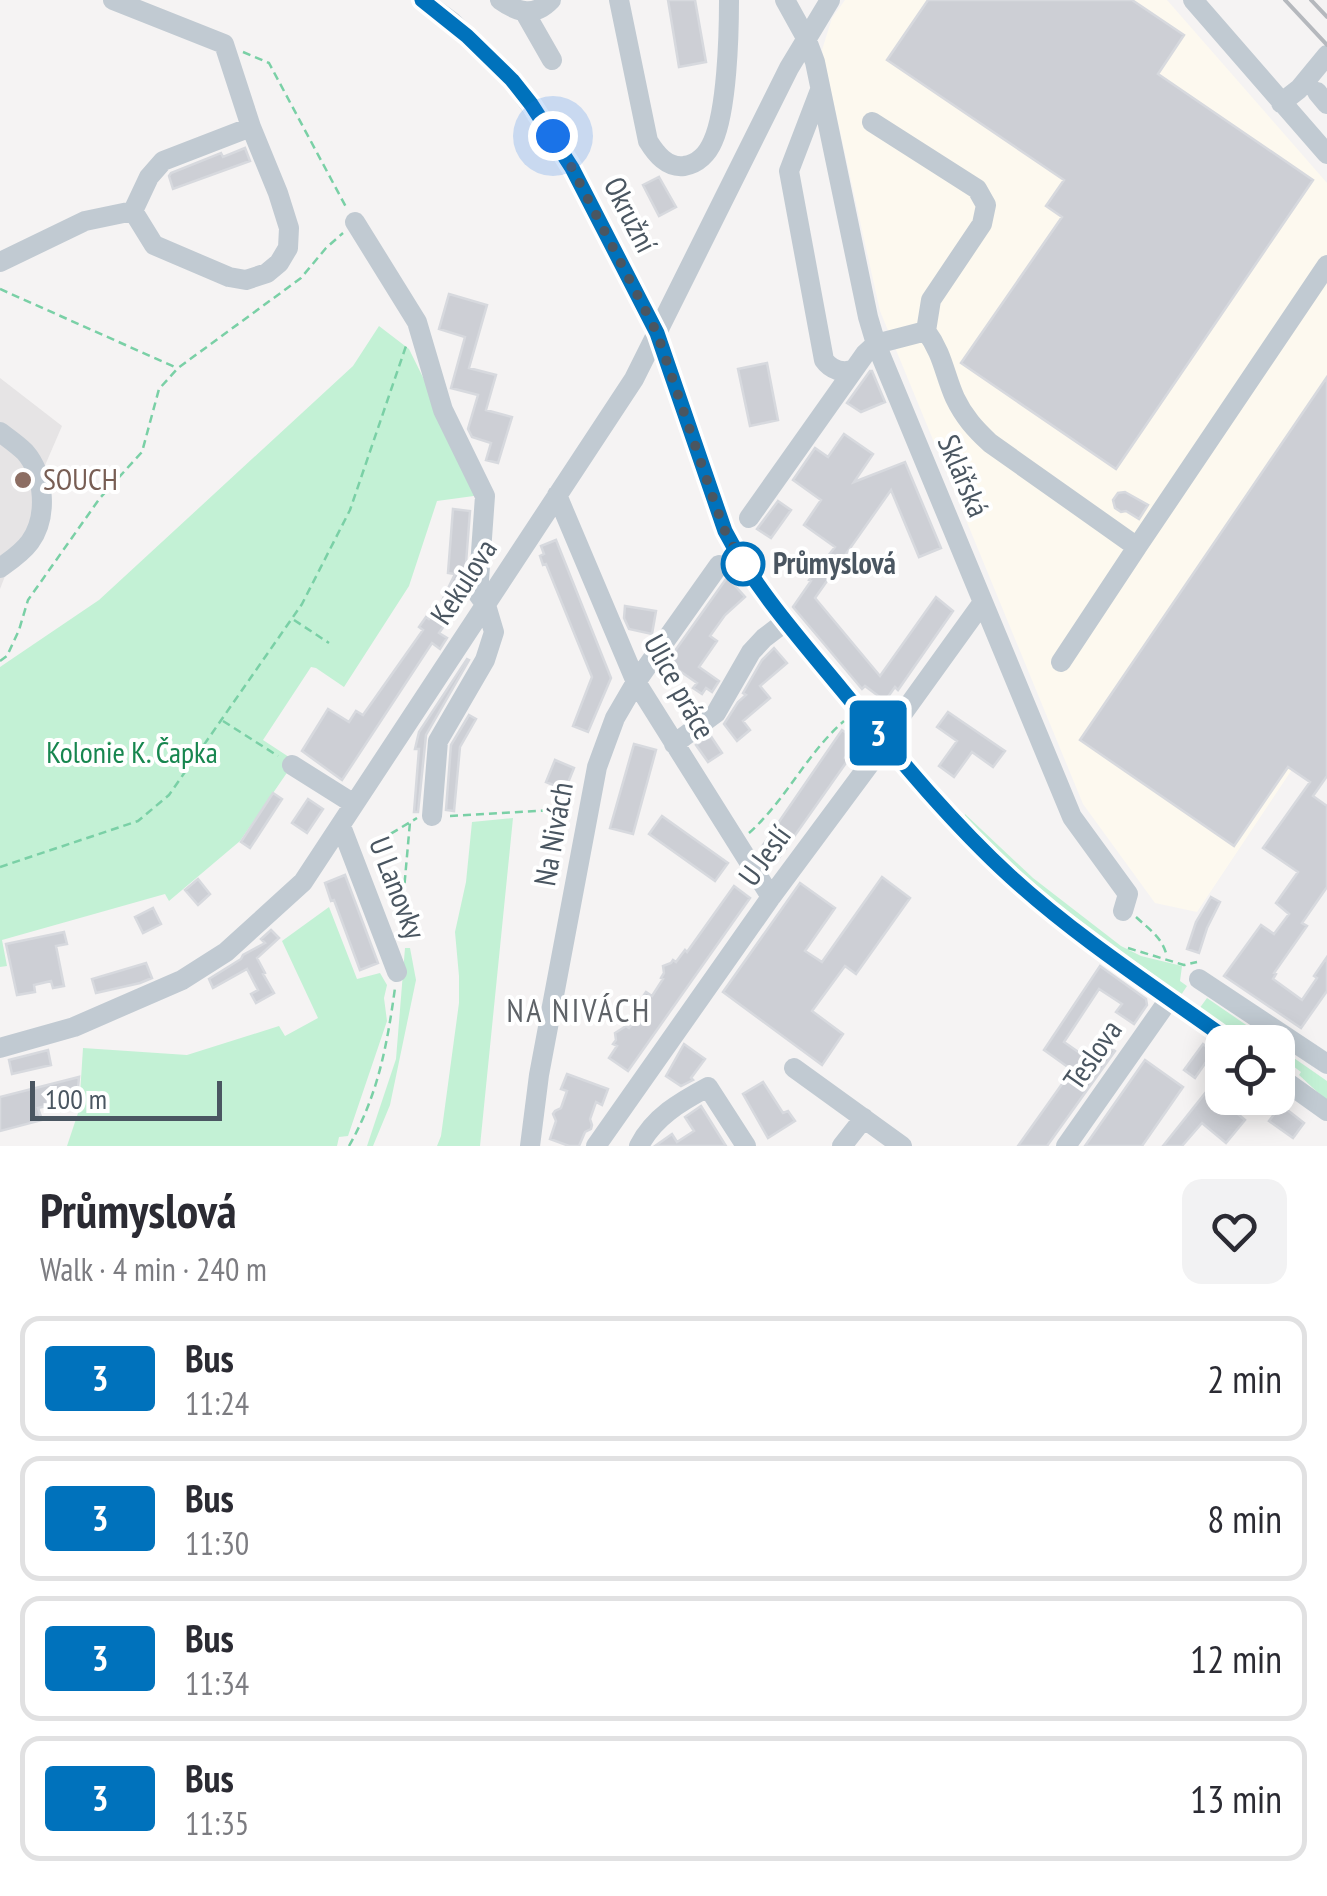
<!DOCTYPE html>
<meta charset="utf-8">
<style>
:root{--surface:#fff;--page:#f2f2f3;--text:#2b2b33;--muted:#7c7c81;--line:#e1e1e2}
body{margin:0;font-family:"PT Sans Narrow",sans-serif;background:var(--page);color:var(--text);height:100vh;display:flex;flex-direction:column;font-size:38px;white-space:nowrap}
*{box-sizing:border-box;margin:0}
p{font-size:32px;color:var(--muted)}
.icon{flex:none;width:55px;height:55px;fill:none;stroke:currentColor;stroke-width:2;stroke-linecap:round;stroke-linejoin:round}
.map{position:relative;height:1146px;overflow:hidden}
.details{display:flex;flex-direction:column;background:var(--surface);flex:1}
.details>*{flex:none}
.badge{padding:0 20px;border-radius:8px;font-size:35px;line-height:65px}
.controls{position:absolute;left:1205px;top:1025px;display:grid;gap:20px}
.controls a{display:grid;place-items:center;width:90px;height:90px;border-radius:20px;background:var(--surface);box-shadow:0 5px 25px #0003;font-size:50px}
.scale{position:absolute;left:30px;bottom:25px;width:192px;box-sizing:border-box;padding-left:10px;border:5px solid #4a5661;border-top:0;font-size:28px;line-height:35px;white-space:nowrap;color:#4a5661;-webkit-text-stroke:8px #fff;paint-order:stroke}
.you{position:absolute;width:50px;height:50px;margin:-25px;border:8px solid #fff;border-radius:50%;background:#1a73e8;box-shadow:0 0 0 15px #1a73e833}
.map>.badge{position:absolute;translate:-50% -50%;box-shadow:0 0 0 5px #fff}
.round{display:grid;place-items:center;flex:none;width:105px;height:105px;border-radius:20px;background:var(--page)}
.head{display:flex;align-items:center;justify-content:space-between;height:170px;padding:0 40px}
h1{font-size:48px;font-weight:700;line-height:75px}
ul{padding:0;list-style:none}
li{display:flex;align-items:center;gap:30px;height:125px;margin:0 20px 15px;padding:0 20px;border:5px solid var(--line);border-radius:20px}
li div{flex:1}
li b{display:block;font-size:38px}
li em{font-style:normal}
li .badge{min-width:110px;font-weight:700;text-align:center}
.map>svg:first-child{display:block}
</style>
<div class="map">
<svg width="1327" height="1146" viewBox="0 0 1327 1146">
<rect width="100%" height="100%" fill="#f5f3f3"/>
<path fill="#fdf9ef" d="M845,0H1167L1327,183V717L1197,912L1155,903L1083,804L880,311L822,50L832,18Z"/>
<path fill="#e6e4e5" d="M0,378L62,426L43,470L49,490L7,571L0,589Z"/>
<path fill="#c3f1d5" d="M379,326L409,349L481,495L437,501L409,586L344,687L316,668L311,667L263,740L295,761L240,841L169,901L165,894L2,940L7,966L0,967V667L99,600L353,366Z
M965,814L1033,878L1121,946L1141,956L1182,966L1180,981L1187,986L1181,995L1058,904L995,849L964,818Z
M513,818L480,1146H437L441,1136L459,1003V976L455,932L466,882L472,822Z
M329,907L357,979L380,973L387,985L384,998L387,1021L348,1136L339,1137L337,1146H67L79,1110L83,1048L187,1055L279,1026L285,1036L318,1018L282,941Z
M405,948H410L416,980L390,1105L373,1146H367L396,1059Z
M1207,998L1271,1042H1246L1199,1009Z
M1278,1047L1327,1081V1101L1299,1075L1301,1072L1285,1060L1282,1062L1278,1060Z"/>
<path fill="#cdcfd5" stroke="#d7d9de" stroke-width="2.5" d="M668,0H695L706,62L679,67Z
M928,0H1132L1184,35L1158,74L1313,180L1116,469L961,363L1062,217L1046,206L1064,180L887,60Z
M245,148L250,161L173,189L169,176L171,173L221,153L223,157Z
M659,177L676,207L659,216L643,185Z
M449,294L487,305L469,368L496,375L486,410L512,417L498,463L486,460L491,443L472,437L468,429L478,395L451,388L465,337L439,329Z
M767,363L778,420L750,426L738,369Z
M870,371H872L885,402L861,412L847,403Z
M1327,377V776L1313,796L1327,806V887L1302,923L1307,926L1274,973L1276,974L1273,979L1302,1000L1317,978L1314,976L1327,957V991L1301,1028L1224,976L1261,925L1274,934L1289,914L1276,903L1298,872L1263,848L1310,782L1288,767L1234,846L1080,740Z
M844,434L873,454L854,482L905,462L941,548L919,557L891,490L815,598L880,676L936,597L953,611L898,690L895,687L885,701L865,686L862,689L793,607L811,581L809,580L835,547L804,525L821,500L793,480L815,448L828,457Z
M1125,492L1148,505L1139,519L1126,511L1121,512L1115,508L1113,500L1118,493Z
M778,501L791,510L771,538L757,529Z
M453,509L470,511L464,589L453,613L439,633L447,638L440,649L432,643L342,780L302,751L328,709L349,722L356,711L363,715L423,630L419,627L426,617L429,619L435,612L436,613L455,574L448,573Z
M556,540L611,678L588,732L573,726L592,677L546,564L543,565L540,556L544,554L541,546Z
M726,579H729L745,597L725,615L710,636L717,641L699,667L719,681L712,692L706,688L702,694L693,688L697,683L667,662Z
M625,606L656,611L652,634L629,629L624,618Z
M774,648L787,663L760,686L770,698L743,721L750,730L737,741L724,724L738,702L746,695L743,693L762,660Z
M467,659L469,660L426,735L418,812H414L419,749H415L419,732Z
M948,712L1005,751L993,767L972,752L954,777L939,766L957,741L937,727Z
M469,715L476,719L460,747L454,811L446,810L451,745Z
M842,730L851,736L849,738L855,743L845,758L848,760L779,858L763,845Z
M710,735L722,753L708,762L696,745Z
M634,744L656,750L633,834L610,828Z
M555,760L574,768L565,790L546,782Z
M273,793L282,799L250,848L241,842Z
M308,799L323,809L307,833L292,823Z
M662,816L728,863L715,881L649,834Z
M345,875L378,963L360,970L334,900L331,901L325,883Z
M882,877L910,898L856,974L845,966L812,1011L843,1034L822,1065L723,992L800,883L835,908L805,951L822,962Z
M198,879L210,894L198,905L185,890Z
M734,886L750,898L628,1071L609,1058L617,1046L613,1044L616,1040L615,1033L626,1026L629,1028L641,1013L635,1008L646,992L652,996L663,979L661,978L664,973L663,966L671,963L673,960L676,962L685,950L687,952Z
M1211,897L1220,902L1207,928L1199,953L1187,949L1196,922Z
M153,908L161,924L143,933L135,917Z
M271,930L279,938L257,958L265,973L263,974L274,993L256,1003L251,994L258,990L247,969L213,988L209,979L241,959L243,955L265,943L261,939Z
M64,932L67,944L56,946L64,986L53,988L51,981L34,985L35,992L17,995L6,944Z
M146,963L152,978L140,983L96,993L92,979Z
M1100,966L1146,999L1147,1005L1134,1024L1116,1012L1122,1004L1099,989L1064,1042L1087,1058L1100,1040L1115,1051L1047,1146H1018L1072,1070L1044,1050Z
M684,1044L705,1059L691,1078L693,1080L681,1086L666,1076Z
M1203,1044L1213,1052L1195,1078L1184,1070Z
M48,1050L51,1065L12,1074L9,1060Z
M1145,1060L1183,1087L1142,1146H1085Z
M567,1074L608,1089L602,1105L596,1102L590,1119L592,1125L591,1129L585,1132L579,1146H569L550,1139L556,1121L553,1114L555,1111L561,1108L567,1091L561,1089Z
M79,1077L77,1099L38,1108L42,1120L0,1131V1097Z
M763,1082L783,1113L788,1111L795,1121L768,1138L743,1094Z
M1214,1082L1222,1088V1098H1230L1226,1104L1245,1120L1226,1143L1202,1123L1182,1146H1163Z
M1281,1105L1304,1123L1293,1138L1269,1121Z
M701,1106L726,1146H655L672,1134L677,1142L694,1131L685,1117Z"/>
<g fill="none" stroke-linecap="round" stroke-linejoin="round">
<path stroke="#7ad0a6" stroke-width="2.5" stroke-dasharray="8 5" stroke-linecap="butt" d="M243,52L269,63L346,207
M0,289L177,368
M294,620L329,643
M0,661L7,656L19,630L28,600L100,498L142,452L159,389L178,368L301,278L326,248L343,233
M223,721L278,756
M450,816L572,809
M749,833C786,800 807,753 844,721
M368,845H372L417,818
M0,867L138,821L169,795L302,604L350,510L406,346
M1136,917C1150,930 1163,938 1167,957
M400,935L410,822
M1128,948L1184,965L1197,962
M349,1146C378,1095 387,1046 395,988"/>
<path stroke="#c1cad2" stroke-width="20" d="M113,0L224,44L251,127L278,193L289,228L288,248L279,263L267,273L246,280L229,277L154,245L133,211L149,177L163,161L251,127
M422,0L451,21L512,80L553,136L572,168L657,333L725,531C756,590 800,639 842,690C897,755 949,820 1011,877C1079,939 1157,989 1231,1042
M500,0C518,13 535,17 551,0
M619,0L648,141C656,154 667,168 684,166C698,164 708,153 713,141C727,110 729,35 729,0
M785,0L806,38L815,62L868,317L876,344L1072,817L1128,894L1123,911
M1193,0L1327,154
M524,11L552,60
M820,90L789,171L824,360C831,370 842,373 853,370
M1317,92L1327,104
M1281,103L1299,89L1327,55
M872,122L977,189L986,205L982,224L931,300L926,331
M355,222L417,322L443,410L485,496L478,594L486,605L494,632L485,660L438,741L432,816
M0,262L85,221L133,211
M0,432C8,438 18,445 25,452C45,475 48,517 30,542C22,553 10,561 0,568
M557,495L636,682L771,897
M749,518L865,354L876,344L926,331C943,354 944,373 955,398C964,417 975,429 990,443L1137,547L1327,265
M1061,662L1137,547
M674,744L716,713L751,652L764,638L785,622
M292,765L354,804
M341,826L397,972
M1199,979L1327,1064
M0,1048L74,1027L182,980L226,952L303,882L634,379L789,68L830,0
M794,1068L902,1146
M1278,1076L1327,1111
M530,1146L539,1075L597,767L615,718L636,682L719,565
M596,1146L771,897L886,742L893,727L983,602
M639,1146C654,1117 680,1102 708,1087L746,1146
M842,1146L864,1118
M1066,1146L1170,998"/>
<path stroke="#b5b8bd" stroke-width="4" d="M1285,0L1327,45
M1311,0L1327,17"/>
</g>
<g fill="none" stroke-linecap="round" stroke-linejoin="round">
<defs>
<path id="line" d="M422,0L467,36L512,80L531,104L572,168L657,333L725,531C756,590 800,639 842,690C896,755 949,820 1011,877C1079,939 1157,989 1231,1042"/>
</defs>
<use href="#line" stroke="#fff" stroke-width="22"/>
<use href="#line" stroke="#0072bc" stroke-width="15"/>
<path stroke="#4a5661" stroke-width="10" stroke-dasharray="0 18" d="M553,136L572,168L657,333L714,501L725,531L743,564"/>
</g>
<circle fill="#8d6e63" stroke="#fff" stroke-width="4" cx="23" cy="480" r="10"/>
<circle fill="#fff" stroke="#0072bc" stroke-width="5" cx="743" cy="564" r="20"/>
<g text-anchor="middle" stroke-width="8" stroke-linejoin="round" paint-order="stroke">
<g font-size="30" fill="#4a5661" stroke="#fff">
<text transform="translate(630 215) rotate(63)" y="10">Okružní</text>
<text transform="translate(963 476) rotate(67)" y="10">Sklářská</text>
<text transform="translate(464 582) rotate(-57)" y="10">Kekulova</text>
<text transform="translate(679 687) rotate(61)" y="10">Ulice práce</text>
<text transform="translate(554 834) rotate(-80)" y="10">Na Nivách</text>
<text transform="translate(765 856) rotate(-54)" y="10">U Jeslí</text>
<text transform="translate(397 888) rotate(69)" y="10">U Lanovky</text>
<text transform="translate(1093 1055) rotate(-55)" y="10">Teslova</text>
</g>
<g font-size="30" fill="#785e54" stroke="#fff" text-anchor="start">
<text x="43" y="490">SOUCH</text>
</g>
<g font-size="30" font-weight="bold" fill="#4a5661" stroke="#fff" text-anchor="start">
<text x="773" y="574">Průmyslová</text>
</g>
<g font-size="30" fill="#17864f" stroke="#fff">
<text x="132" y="763">Kolonie K. Čapka</text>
</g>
<g font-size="32" letter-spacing="2.5" fill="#5f6368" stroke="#fff">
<text x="579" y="1022">NA NIVÁCH</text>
</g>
</g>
</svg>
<div class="controls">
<a><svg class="icon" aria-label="locate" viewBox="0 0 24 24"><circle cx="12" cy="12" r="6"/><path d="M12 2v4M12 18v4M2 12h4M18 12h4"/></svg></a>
</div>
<div class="scale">100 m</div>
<div class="you" style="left:553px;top:136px"></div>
<b class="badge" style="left:878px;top:733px;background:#0072bc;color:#fff">3</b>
</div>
<section class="details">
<div class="head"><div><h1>Průmyslová</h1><p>Walk · 4 min · 240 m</p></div><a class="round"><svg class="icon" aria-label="heart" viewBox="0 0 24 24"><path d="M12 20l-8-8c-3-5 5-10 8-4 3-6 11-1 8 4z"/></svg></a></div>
<ul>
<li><span class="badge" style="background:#0072bc;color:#fff">3</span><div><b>Bus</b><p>11:24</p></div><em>2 min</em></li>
<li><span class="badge" style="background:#0072bc;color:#fff">3</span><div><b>Bus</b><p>11:30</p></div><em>8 min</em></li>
<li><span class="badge" style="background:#0072bc;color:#fff">3</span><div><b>Bus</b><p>11:34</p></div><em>12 min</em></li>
<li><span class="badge" style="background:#0072bc;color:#fff">3</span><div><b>Bus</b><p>11:35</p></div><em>13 min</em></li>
</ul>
</section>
